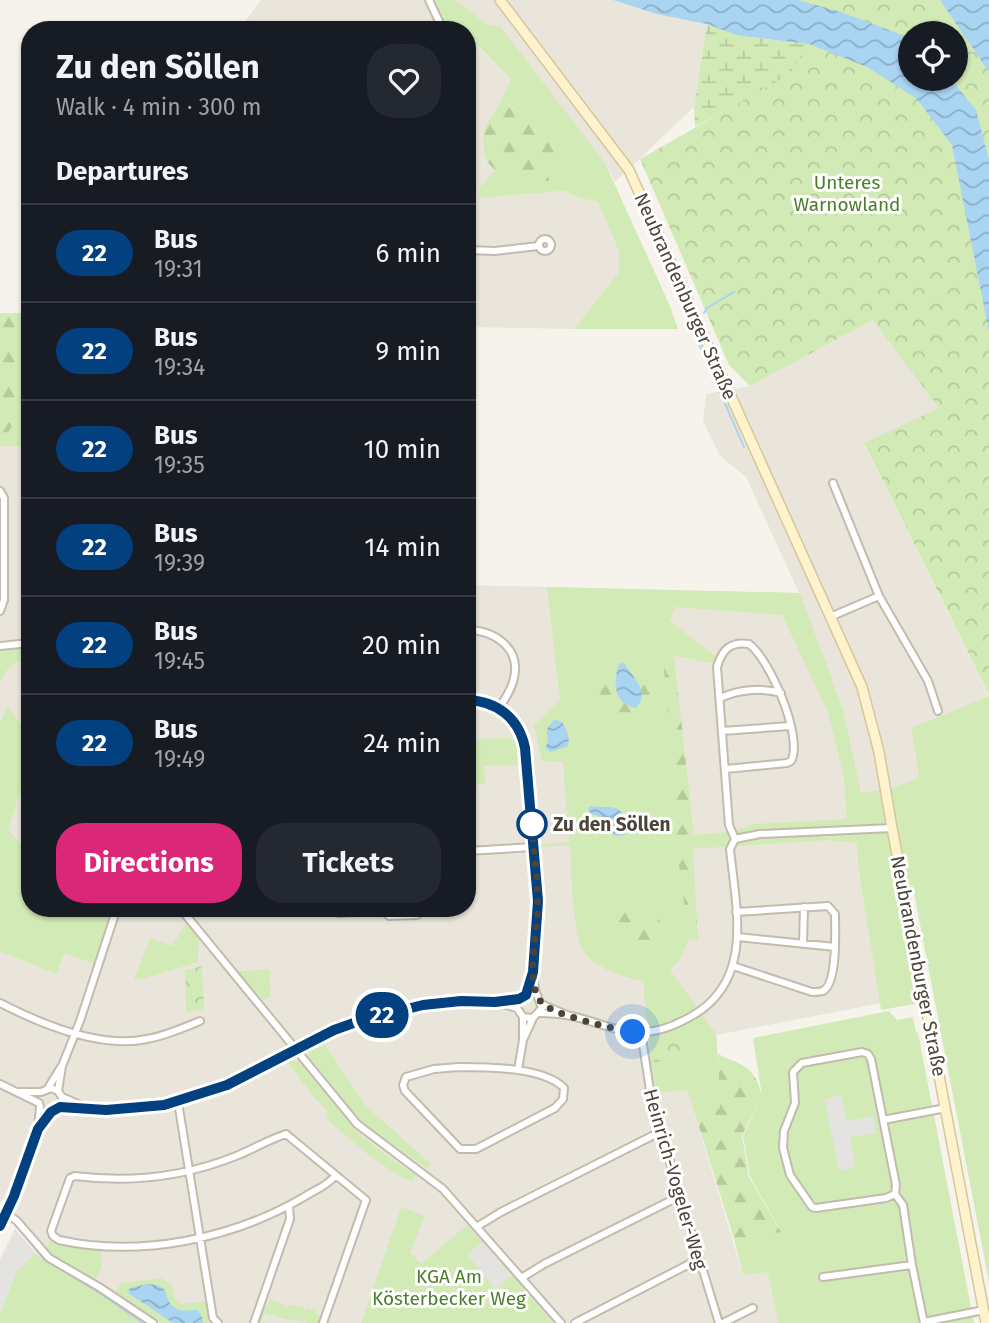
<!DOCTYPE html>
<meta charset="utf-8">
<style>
:root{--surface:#171b24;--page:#242831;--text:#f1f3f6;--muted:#9ea1a6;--line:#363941;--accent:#db2777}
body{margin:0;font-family:"Fira Sans",sans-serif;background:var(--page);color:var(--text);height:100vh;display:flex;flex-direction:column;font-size:26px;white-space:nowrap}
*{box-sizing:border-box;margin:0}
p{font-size:23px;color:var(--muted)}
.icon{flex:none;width:38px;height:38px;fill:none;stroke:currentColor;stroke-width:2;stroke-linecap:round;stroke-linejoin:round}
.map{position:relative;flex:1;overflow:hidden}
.drawer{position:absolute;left:21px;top:21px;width:455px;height:896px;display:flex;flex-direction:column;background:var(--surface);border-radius:28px;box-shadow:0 2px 5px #0004}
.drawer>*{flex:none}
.badge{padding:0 14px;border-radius:23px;font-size:24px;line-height:46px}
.controls{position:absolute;left:898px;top:21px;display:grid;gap:14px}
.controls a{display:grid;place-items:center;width:70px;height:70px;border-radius:50%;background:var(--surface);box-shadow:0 2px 5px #0004;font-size:35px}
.you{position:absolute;width:35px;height:35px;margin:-18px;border:5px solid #fff;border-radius:50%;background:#1a73e8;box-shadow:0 0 0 10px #1a73e833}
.map>.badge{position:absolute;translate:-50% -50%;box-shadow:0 0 0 4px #fff}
h2{padding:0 35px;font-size:26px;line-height:63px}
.round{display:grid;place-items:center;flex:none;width:74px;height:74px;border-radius:28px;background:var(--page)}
.head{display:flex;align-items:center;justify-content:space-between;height:119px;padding:0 35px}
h1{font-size:33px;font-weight:700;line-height:52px}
.button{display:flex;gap:14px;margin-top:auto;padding:14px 35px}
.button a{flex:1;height:80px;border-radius:28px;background:var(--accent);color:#fff;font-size:28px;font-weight:700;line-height:80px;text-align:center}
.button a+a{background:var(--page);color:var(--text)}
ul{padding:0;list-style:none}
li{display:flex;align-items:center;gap:21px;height:98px;padding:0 35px;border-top:2px solid var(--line)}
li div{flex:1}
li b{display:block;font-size:26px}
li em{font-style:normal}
li .badge{min-width:77px;font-weight:700;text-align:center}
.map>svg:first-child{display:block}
</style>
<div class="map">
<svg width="989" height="1323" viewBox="0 0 989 1323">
<defs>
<pattern id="forest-firs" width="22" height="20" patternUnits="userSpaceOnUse" patternTransform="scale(1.75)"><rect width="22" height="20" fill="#d2eab5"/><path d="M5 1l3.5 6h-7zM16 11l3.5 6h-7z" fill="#b6ca9c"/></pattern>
<pattern id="wetland-marsh" width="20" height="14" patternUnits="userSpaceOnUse" patternTransform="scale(1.75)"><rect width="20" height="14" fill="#d2eab5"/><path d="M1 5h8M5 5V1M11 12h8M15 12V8" fill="none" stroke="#b6ca9c"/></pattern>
<pattern id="park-crowns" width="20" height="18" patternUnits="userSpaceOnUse" patternTransform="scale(1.75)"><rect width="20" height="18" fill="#d2eab5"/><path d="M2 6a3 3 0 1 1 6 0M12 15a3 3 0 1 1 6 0" fill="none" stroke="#b6ca9c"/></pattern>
<pattern id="water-waves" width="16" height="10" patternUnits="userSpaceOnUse" patternTransform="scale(1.75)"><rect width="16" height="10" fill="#a9d4f2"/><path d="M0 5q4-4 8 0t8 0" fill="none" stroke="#8caec5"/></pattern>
</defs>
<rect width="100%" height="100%" fill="#f6f3ec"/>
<path fill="#eae5da" d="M261,0H433L448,30H239Z
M456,0H613L657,14L707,24L694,107L615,182L605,163L488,25Z
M467,39H470L511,79L501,103L520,180L478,198L564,191L580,198L598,202L620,252L619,272L574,329L467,327Z
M873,320L939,409L864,444L989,696L911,728L919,778L892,788L861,794L882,1003L716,1035L721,1108L695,1115L743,1275L768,1271L778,1323H553L468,1226L421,1265L410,1252L401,1207L361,1323H160L48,1255L11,1215L5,1202L0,1201V446L30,447V908H467V585L799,593L746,477L720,456L703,421L706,394L750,386Z"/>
<path fill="#d2eab5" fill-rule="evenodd" d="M433,0H456L488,25L500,26L605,163L670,306L678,329H574L619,272V251L598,202L580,198L564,191L478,198L480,187L495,171L520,180L540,121L500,103L511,79L471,39H467V30H448Z
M0,313H30V447L0,446Z
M547,587L800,593L843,710L861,793L892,788L919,778L911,728L989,696V1282L914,893L898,896L920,1003L881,1010L858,864L857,843L829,840L677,850L689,939L679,961L670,970L716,1034L721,1108L695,1114L687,1090L657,1093L651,1066L643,981C623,977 604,971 588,957C571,942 572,869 570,845L540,847L541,844L569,842L563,762L542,761L534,725L560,699ZM675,607L782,615L828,712L844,778L847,819L753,824L731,832L676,836L672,785L675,764L663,659L674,656L718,664L719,659L670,621Z
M30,647V661C13,659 6,669 0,684V650Z
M7,706L30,736V761L8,830L30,854V908H113L95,964L64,953L57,974L0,951V724Z
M511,738L518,744L521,765L484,766L485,784L467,785V739Z
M187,922L199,935L198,962L142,979H134L150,938L172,946Z
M269,969L271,996L258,1003L233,972Z
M889,1011L897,1020L913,1017L916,1032L918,1033L974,1323H778L768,1272L743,1275L734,1239L781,1231L750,1177L743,1136L762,1096L753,1038Z
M324,1044L365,1105L431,1164L427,1168L378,1135L357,1116L309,1057V1052Z
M290,1060L300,1062L354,1129L384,1154L416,1175L412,1182C379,1166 352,1142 325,1117L330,1114L314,1097L289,1064L287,1062Z
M401,1207L425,1216L410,1252L421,1264L467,1225L483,1242L468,1254L495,1288L512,1275L553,1323H361Z
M51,1241L102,1249L101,1268L94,1281L43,1250Z
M36,1253L42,1259L100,1294L142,1323H0V1314L16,1271Z
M161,1278L172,1285L176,1301L180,1304L207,1301L209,1323H160L114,1293L121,1283Z
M270,1300L284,1304V1307L287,1308L288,1305L304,1307V1310L306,1311L307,1308L315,1310V1313L324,1317L321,1323H309L293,1319L292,1321L264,1313L261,1323H258L263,1305L268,1306Z"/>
<path fill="url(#forest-firs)" d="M500,103L540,121L560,143L562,166L548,181C514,180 477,177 484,133C486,123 495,112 500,103Z
M0,313H30V417L22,412L0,444Z
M674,656L694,834L676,836L672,785L675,764L670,739L663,658Z
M590,659L618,668L614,678L621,700L631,708L641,685L629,673L659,682L637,712L602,718Z
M693,849L698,940L689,939L677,850Z
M632,904L656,911L665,937L652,947H626L619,939V920Z
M718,1054C745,1067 754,1065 762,1096L742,1136L749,1177L781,1232L734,1239L695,1114L720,1108Z"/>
<path fill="url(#wetland-marsh)" d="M707,24L736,35L809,44L939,409L873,320L791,75L695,127L694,107Z"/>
<path fill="url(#park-crowns)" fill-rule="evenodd" d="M613,0H989V695L864,443L939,408L873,320L750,386L729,365L640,159L790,74L808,44L736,35L707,24L657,14ZM910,33H956V79H910Z
M202,966L204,1009L186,1012L185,970Z
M669,1037L681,1045L685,1058L670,1068L667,1060H661L654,1065V1055L651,1046L661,1038Z"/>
<path fill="#e5e3e0" d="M841,1094L846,1121L873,1116L876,1133L850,1137L855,1168L839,1171L825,1100Z
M15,1229L36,1253L16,1271L0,1314V1259Z
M483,1242L512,1275L495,1289L467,1254Z"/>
<path fill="url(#water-waves)" d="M613,0H798L841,12L910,38V79H951L976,110L989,160V332L952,145L916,98L867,67L809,44L736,35L707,24L657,14Z
M940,0H989V72Z
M624,663C633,678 651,691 636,708C613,704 613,682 619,664Z
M554,720L561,721C567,729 570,736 568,746L551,752L545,748L548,742L547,729Z
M590,806C617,809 623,802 627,831L625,835L615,836L607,827L602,817L591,814L588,809Z
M147,1284C174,1285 160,1297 175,1308C181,1312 191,1310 198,1310L202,1317L203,1323H173L128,1293L130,1288Z"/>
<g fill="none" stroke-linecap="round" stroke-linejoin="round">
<path stroke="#a9d4f2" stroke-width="2" d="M704,313L707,308L734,292
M694,326L692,328L744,447
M13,1222L44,1259L101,1294L143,1323"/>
<defs>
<path id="street" d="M429,0L443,30
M539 245a6 6 0 1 1 12 0a6 6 0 1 1-12 0Z
M467,250L495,251L538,246
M833,483L879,596L928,681L938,711
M0,491L4,498V600L0,611
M830,617L879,596
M467,630C494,630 521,648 514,678C512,689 505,699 499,708
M0,646L30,643
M720,698C738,690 761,687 781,693
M467,700C497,701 519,719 525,748L538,901L533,972L526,994L519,999L496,1002
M722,731L790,726
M726,769L787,763L791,761C804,739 770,659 749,644C730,641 722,650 717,667L729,825L735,839
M467,851L534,847
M180,908L357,1124L443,1189L561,1323
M338,908L339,913L384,910L389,916L417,915
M738,937L835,947
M803,944L804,907
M733,966L812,992C815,992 820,992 823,991C838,983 835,929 835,914L828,906L736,912
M0,1003C41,1024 101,1049 147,1039C165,1036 183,1028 200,1021
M541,1004L565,1014
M540,1013C549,1013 558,1014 566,1015C591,1019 614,1032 639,1032C657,1033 674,1026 690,1017C755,982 736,909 730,849L735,839L760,834L892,828
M641,1032L652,1103L719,1323
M524,1038L533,1018
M862,1052L868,1054L871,1059L896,1185L895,1194L886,1198L816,1208L812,1207L790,1175L783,1148L784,1131L795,1103L793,1072L802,1063Z
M459,1067C487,1067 544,1067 564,1088L563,1099L555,1108L476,1149H460L405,1091L403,1085L406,1077L434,1069Z
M518,1070L523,1040V1017
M0,1084L39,1103
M48,1088L61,1067
M58,1091L62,1066L80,1021L117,908
M19,1092H41L51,1088L58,1091L62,1097L83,1106
M178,1102L213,1318L218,1323
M883,1120L946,1108
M38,1129L40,1106
M895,1194L903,1205L912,1265L924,1323
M7,1214L17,1221L49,1258L99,1287L153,1323
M0,1226C13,1203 35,1124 50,1112C53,1110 57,1109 60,1107L128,1110L181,1101L227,1085L349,1024L423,1005L461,1001L495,1002L517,1008L523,1017L533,1018L542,1008L535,990L533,972
M478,1226L501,1212L660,1132
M523,1277L544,1264L680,1196
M823,1277L912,1265
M924,1322L984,1310
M254,1323L290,1219L289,1206
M323,1323L366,1200L286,1134C268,1140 253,1149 236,1156C184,1177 130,1183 75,1176L70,1178L51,1231L53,1236L59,1240C140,1258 232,1239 304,1197C315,1190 327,1186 335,1176
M575,1323L699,1259
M723,1323L753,1308"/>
<path id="secondary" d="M500,0L629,170L862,687L879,752L892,828L986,1323"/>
</defs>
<use href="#street" stroke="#c2bbae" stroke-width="10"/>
<use href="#secondary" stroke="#d6c79b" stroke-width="12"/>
<use href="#street" stroke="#fff" stroke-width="6"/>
<use href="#secondary" stroke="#fff3cd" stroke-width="9"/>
</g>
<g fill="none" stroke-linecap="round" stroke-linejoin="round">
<defs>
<path id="line" d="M0,1226L14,1196L38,1129L51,1112L60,1107L106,1110L164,1105L227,1085L334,1030L362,1020L423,1005L461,1001L495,1002L519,999L526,995L533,972L538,901L525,748C519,718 497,701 467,700"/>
</defs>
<use href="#line" stroke="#fff" stroke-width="16"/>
<use href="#line" stroke="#024080" stroke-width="10"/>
<path stroke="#4b4439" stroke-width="7" stroke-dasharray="0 12.6" d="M532,824L531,819C533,846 537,874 538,901C539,928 524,981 541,1002C550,1014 616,1030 633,1032"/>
</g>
<circle fill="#fff" stroke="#024080" stroke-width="3.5" cx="532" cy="824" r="14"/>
<g text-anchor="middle" stroke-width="6" stroke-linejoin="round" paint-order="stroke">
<g font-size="19" fill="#4a7f2a" stroke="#fff">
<text x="847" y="189">Unteres<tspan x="847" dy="22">Warnowland</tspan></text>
<text x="449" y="1283">KGA Am<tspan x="449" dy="22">Kösterbecker Weg</tspan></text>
</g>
<g font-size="19" fill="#4b4439" stroke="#fff">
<text transform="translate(686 296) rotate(66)" y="7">Neubrandenburger Straße</text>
<text transform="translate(919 966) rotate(79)" y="7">Neubrandenburger Straße</text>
<text transform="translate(676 1179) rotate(74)" y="7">Heinrich-Vogeler-Weg</text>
</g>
<g font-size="19" font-weight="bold" fill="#4b4439" stroke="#fff" text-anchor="start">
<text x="553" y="831">Zu den Söllen</text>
</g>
</g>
</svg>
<div class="controls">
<a><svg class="icon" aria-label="locate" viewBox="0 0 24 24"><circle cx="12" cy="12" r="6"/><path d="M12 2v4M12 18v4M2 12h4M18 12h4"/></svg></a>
</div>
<div class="you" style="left:633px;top:1032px"></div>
<b class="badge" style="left:382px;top:1015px;background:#024080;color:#fff">22</b>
<section class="drawer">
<div class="head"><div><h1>Zu den Söllen</h1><p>Walk · 4 min · 300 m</p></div><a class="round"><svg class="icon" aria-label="heart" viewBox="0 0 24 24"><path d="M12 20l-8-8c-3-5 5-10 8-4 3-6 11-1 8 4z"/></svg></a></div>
<h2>Departures</h2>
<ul>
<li><span class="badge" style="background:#024080;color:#fff">22</span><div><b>Bus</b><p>19:31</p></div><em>6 min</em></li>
<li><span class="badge" style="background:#024080;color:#fff">22</span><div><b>Bus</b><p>19:34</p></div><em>9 min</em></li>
<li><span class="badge" style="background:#024080;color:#fff">22</span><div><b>Bus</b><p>19:35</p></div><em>10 min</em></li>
<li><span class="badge" style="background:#024080;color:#fff">22</span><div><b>Bus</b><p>19:39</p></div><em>14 min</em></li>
<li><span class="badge" style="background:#024080;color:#fff">22</span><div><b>Bus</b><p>19:45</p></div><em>20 min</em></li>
<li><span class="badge" style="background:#024080;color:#fff">22</span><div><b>Bus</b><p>19:49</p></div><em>24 min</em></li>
</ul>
<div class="button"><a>Directions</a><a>Tickets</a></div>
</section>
</div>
